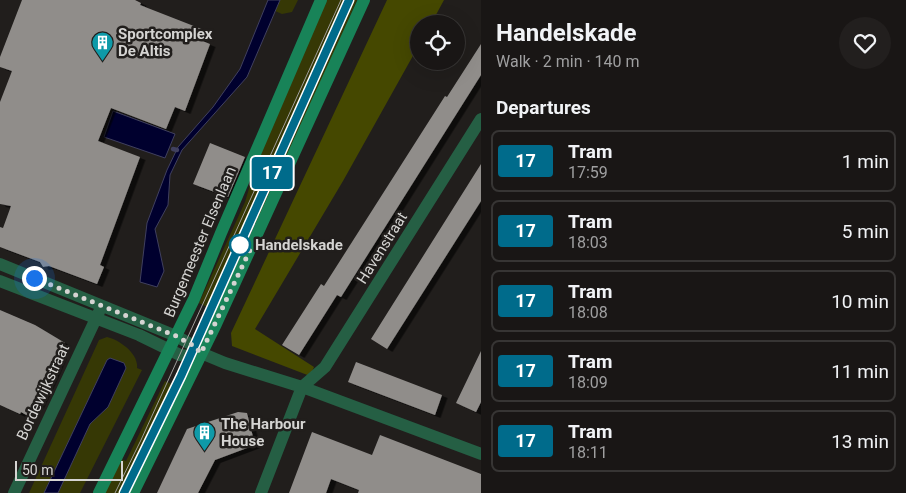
<!DOCTYPE html>
<meta charset="utf-8">
<style>
:root{--surface:#191615;--page:#221f1e;--text:#f1f3f6;--muted:#9f9fa0;--line:#373534}
body{margin:0;font-family:Roboto,sans-serif;background:var(--page);color:var(--text);height:100vh;display:flex;flex-direction:column;font-size:19px;white-space:nowrap}
*{box-sizing:border-box;margin:0}
p{font-size:16px;color:var(--muted)}
.icon{flex:none;width:28px;height:28px;fill:none;stroke:currentColor;stroke-width:2;stroke-linecap:round;stroke-linejoin:round}
.map{position:relative;flex:1;overflow:hidden}
.drawer{display:flex;flex-direction:column;background:var(--surface);width:425px}
.drawer>*{flex:none}
.badge{padding:0 10px;border-radius:4px;font-size:18px;line-height:32px}
.buttons{position:absolute;left:410px;top:15px;display:grid;gap:10px}
.buttons a{display:grid;place-items:center;width:55px;height:55px;border-radius:50%;background:var(--surface);box-shadow:0 5px 20px #0002,0 0 0 1px var(--line);font-size:25px}
.scale{position:absolute;left:15px;bottom:12px;width:108px;box-sizing:border-box;padding-left:5px;border:2px solid #d5d4d2;border-top:0;font-size:14px;line-height:18px;white-space:nowrap;color:#d5d4d2;-webkit-text-stroke:4px #211e1c;paint-order:stroke}
.you{position:absolute;width:25px;height:25px;margin:-12px;border:4px solid #fff;border-radius:50%;background:#1a73e8;box-shadow:0 0 0 8px #1a73e833}
.map>.badge{position:absolute;translate:-50% -50%;box-shadow:0 0 0 2px #fff}
h2{padding:0 15px;font-size:19px;line-height:45px}
.round{display:grid;place-items:center;flex:none;width:52px;height:52px;border-radius:26px;background:var(--page)}
.overview{display:flex;align-items:center;justify-content:space-between;height:85px;padding:0 15px}
h1{font-size:24px;font-weight:700;line-height:38px}
ul{padding:0;list-style:none}
li{display:flex;align-items:center;gap:15px;height:62px;margin:0 10px 8px;padding:0 5px;border:2px solid var(--line);border-radius:8px}
li div{flex:1}
li b{display:block;font-size:19px}
li em{font-style:normal}
li .badge{min-width:55px;font-weight:700;text-align:center}
main{display:flex;flex:1;min-height:0}
.map>svg:first-child{display:block}
</style>
<main>
<div class="map">
<svg width="481" height="493" viewBox="0 0 481 493">
<defs>
<filter id="shadow"><feDropShadow dx="5.5" dy="3" stdDeviation="0" flood-color="#0009"/></filter>
</defs>
<rect width="100%" height="100%" fill="#211e1c"/>
<path fill="#363805" d="M280,0H298L292,12L282,14L275,11Z
M325,0H357L259,224L255,222L213,310L199,303L245,202L260,152Z
M107,337C120,340 139,354 137,368L142,370L80,493H58L90,424L108,407L126,368L107,360L44,493H29L99,340Z
M165,381L178,387L128,493H104L121,459L126,461Z"/>
<path fill="#454800" d="M387,0H444L431,24H419V45L343,181L255,329L314,367L310,376L232,346L231,333Z"/>
<path fill="#00002e" stroke="#40405f" d="M268,0H280L247,77L182,150L170,175L168,205L155,229L164,271L157,287L140,282L147,223L167,170L178,147L213,107L240,69Z
M113,111L175,134L165,158L104,137Z
M110,358L124,363L126,368L108,407L90,424L58,493H44L107,360Z"/>
<g fill="none" stroke-linecap="round" stroke-linejoin="round">
<path stroke="#40405f" stroke-width="4.5" d="M173,149L177,150"/>
</g>
<path fill="#908d8a" filter="url(#shadow)" d="M22,0H135L141,3L140,5L204,30L200,40L210,44L185,111L175,107L166,129L111,108L98,141L140,157L100,265L104,267L97,284L49,266L43,267L40,262L0,247V227L3,228L11,206L0,204V102L12,71L0,67V57Z
M481,44V75L341,297L337,295L299,355L282,345L321,284L324,286L445,96L447,97Z
M210,143L245,157L228,197L193,184Z
M481,164V201L387,349L371,339Z
M0,310L35,325L65,343L60,355L61,356L52,377L38,406L37,405L30,417L21,412L20,414L0,405Z
M481,351V402L476,412L456,403Z
M356,362L442,395L435,415L348,382Z
M238,412L247,413L255,445L215,460L198,493H157L187,429Z
M312,432L372,455L380,435L481,474V493H358L359,490L331,479L326,493H289Z"/>
<g fill="none" stroke-linecap="round" stroke-linejoin="round">
<path stroke="#255f44" stroke-width="12" d="M0,264L176,336L194,346L201,353L225,363L302,387L481,454
M0,281L139,335L180,355L190,356L201,353
M14,493L99,312
M261,493L302,387L325,367L481,119"/>
<path stroke="#188358" stroke-width="12" d="M99,493L194,299L221,233L321,0
M133,493L216,324L364,0"/>
<path stroke="#a09e9c" stroke-width="1" d="M337,27L349,0
M115,493L141,440L341,0
M124,493L181,376L308,91"/>
</g>
<g fill="none" stroke-linecap="round" stroke-linejoin="round">
<defs>
<path id="line" d="M124,493L181,376L349,0"/>
</defs>
<use href="#line" stroke="#fff" stroke-width="11"/>
<use href="#line" stroke="#006b8b" stroke-width="8"/>
<path stroke="#d5d4d2" stroke-width="5" stroke-dasharray="0 9" d="M34,278L176,336L194,346L201,353L251,248L240,245"/>
</g>
<defs>
<symbol id="building-pin" viewBox="-11 -11 22 30"><path d="M0 17L-7.5 6A9.5 9.5 0 1 1 7.5 6Z" fill="#0f9aa8" stroke="#211e1c"/><path d="M-4-6H4V6H1V3H-1V6H-4ZM-2.5-4.3h1.7v1.8h-1.7ZM.8-4.3h1.7v1.8H.8ZM-2.5-1h1.7V.8h-1.7ZM.8-1h1.7V.8H.8Z" fill="#fff"/></symbol>
</defs>
<g fill-rule="evenodd">
<use href="#building-pin" x="90" y="30" width="25" height="34"/>
<use href="#building-pin" x="192" y="420" width="25" height="34"/>
</g>
<circle fill="#fff" stroke="#006b8b" stroke-width="2.5" cx="240" cy="245" r="10"/>
<g text-anchor="middle" stroke-width="5" stroke-linejoin="round" paint-order="stroke">
<g font-size="15" font-weight="bold" fill="#d5d4d2" stroke="#211e1c" text-anchor="start">
<text x="118" y="39">Sportcomplex<tspan x="118" dy="17">De Altis</tspan></text>
<text x="221" y="429">The Harbour<tspan x="221" dy="17">House</tspan></text>
</g>
<g font-size="15" fill="#d5d4d2" stroke="#211e1c">
<text transform="translate(200 242) rotate(-67)" y="5">Burgemeester Elsenlaan</text>
<text transform="translate(382 248) rotate(-58)" y="5">Havenstraat</text>
<text transform="translate(43 392) rotate(-65)" y="5">Bordewijkstraat</text>
</g>
<g font-size="15" font-weight="bold" fill="#d5d4d2" stroke="#211e1c" text-anchor="start">
<text x="255" y="250">Handelskade</text>
</g>
</g>
</svg>
<div class="buttons">
<a><svg class="icon" aria-label="locate" viewBox="0 0 24 24"><circle cx="12" cy="12" r="6"/><path d="M12 2v4M12 18v4M2 12h4M18 12h4"/></svg></a>
</div>
<div class="scale">50 m</div>
<div class="you" style="left:34px;top:278px"></div>
<b class="badge" style="left:272px;top:173px;background:#006b8b;color:#fff">17</b>
</div>
<section class="drawer">
<div class="overview"><div><h1>Handelskade</h1><p>Walk · 2 min · 140 m</p></div><a class="round"><svg class="icon" aria-label="heart" viewBox="0 0 24 24"><path d="M12 20l-8-8c-3-5 5-10 8-4 3-6 11-1 8 4z"/></svg></a></div>
<h2>Departures</h2>
<ul>
<li><span class="badge" style="background:#006b8b;color:#fff">17</span><div><b>Tram</b><p>17:59</p></div><em>1 min</em></li>
<li><span class="badge" style="background:#006b8b;color:#fff">17</span><div><b>Tram</b><p>18:03</p></div><em>5 min</em></li>
<li><span class="badge" style="background:#006b8b;color:#fff">17</span><div><b>Tram</b><p>18:08</p></div><em>10 min</em></li>
<li><span class="badge" style="background:#006b8b;color:#fff">17</span><div><b>Tram</b><p>18:09</p></div><em>11 min</em></li>
<li><span class="badge" style="background:#006b8b;color:#fff">17</span><div><b>Tram</b><p>18:11</p></div><em>13 min</em></li>
</ul>
</section>
</main>
